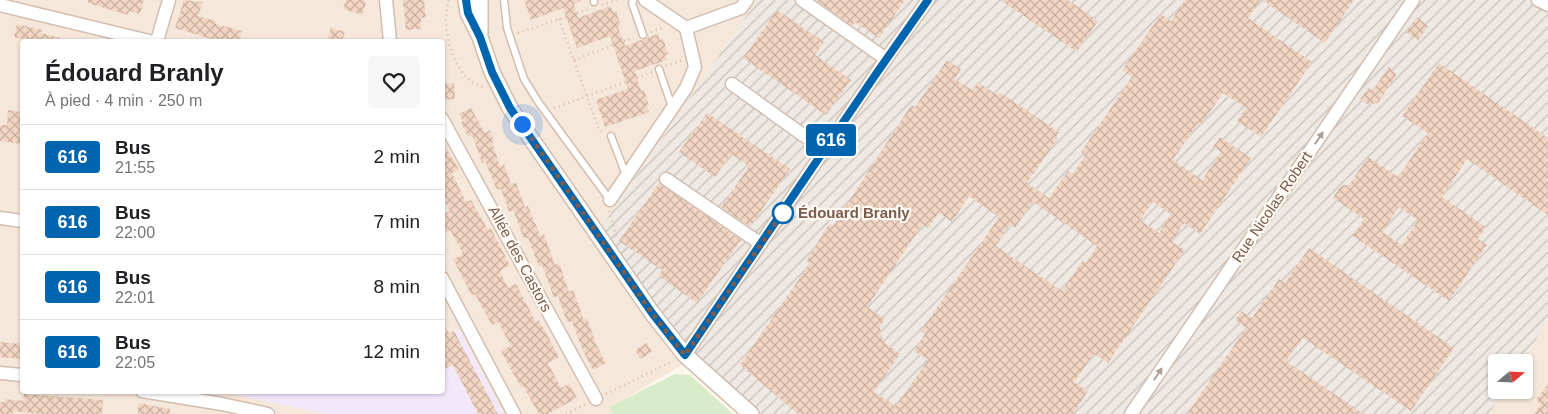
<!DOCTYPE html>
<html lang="fr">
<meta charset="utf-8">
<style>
:root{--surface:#fff;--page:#f6f6f6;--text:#202124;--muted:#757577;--line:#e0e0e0}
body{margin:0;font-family:Arial,sans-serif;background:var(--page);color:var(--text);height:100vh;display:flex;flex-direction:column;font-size:19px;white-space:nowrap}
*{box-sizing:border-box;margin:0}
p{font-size:16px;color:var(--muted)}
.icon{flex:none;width:28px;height:28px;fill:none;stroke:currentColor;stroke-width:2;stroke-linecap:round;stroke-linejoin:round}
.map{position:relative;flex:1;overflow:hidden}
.sheet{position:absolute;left:20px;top:39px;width:425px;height:355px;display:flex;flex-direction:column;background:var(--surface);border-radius:5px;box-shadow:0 1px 4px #0004}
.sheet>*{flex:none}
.badge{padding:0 10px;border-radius:4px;font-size:18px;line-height:32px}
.needle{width:32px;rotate:71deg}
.buttons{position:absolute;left:1488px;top:354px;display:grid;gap:10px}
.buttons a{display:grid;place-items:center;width:45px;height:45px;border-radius:5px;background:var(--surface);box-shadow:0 1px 4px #0004;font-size:25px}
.you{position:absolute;width:25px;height:25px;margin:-12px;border:4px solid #fff;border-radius:50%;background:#1a73e8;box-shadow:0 0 0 8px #1a73e833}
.map>.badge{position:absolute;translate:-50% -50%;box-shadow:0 0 0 2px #fff}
.round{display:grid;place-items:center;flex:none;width:52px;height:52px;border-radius:5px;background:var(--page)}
.overview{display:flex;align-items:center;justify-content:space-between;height:85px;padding:0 25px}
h1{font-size:24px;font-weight:600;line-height:38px}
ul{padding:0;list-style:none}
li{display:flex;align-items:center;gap:15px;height:65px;padding:0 25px;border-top:1px solid var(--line)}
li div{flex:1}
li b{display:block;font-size:19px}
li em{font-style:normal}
li .badge{min-width:55px;font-weight:700;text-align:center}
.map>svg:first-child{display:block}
</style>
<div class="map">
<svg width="1548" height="414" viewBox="0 0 1548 414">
<defs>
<pattern id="industrial-furrows" width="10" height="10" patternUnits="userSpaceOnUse" patternTransform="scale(1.25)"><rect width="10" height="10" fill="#efe9e4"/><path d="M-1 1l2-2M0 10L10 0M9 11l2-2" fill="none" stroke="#c7c0bb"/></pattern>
<pattern id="building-cross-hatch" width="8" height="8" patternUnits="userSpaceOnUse" patternTransform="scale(1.25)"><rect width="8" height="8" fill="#f3d5c3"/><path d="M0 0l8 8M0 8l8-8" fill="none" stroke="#cab0a1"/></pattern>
</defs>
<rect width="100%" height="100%" fill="#fdf6ec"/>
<path fill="#f5e8da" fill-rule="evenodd" d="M0,0H757L592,242L684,364L610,407L613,414H0ZM22,41H442V391H22Z
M1548,321V414H1489L1504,390H1524V362H1522Z"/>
<path fill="url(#industrial-furrows)" d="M757,0H1548V321L1522,362H1496V390H1504L1489,414H740L684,364L591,242Z"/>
<path fill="#f3e8fa" d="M459,329L504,414H325L220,391H442L443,337Z"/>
<path fill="#d8ecc9" d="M675,374L690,375L733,414H613L609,407Z"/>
<path fill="url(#building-cross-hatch)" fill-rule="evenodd" d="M88,0H144L140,14L129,11L128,15L88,3Z
M184,0L203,2L198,16L216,21L215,24L242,31L239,41H218L175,28Z
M346,0H364V2L366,3L362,15L343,9Z
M403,0H424L426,18H421V29L406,30Z
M524,0H581L574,4L578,18L611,6L613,12L616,11L621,26L618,27L625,46L658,34L660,40L663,39L668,54L665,55L667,60L635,71L641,91L644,90L649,105H646L649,112L605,127L596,100L628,89L610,36L577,48L563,8L531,20Z
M816,0H905L879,38L855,22L852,26Z
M1000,0H1068L1098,21L1077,52Z
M1185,0H1260L1248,18L1312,62L1261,137L1237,121L1246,108L1223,93L1201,125L1198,123L1173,160L1202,180L1221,152L1213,147L1220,137L1251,158L1200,234L1184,223L1172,242L1185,250L1108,363L1094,354L1074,382L1088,391L1073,414H798L740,365L810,263L806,261L829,224L833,226L911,105L915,107L947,60L961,69L955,79L972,90L978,82L997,95L999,92L1059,132L1056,137L1058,138L1027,183L1049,198L1068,171L1073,174L1085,155L1081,152L1132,77L1122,70L1161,14L1171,21ZM969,196L999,217L921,331L925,334L914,351L928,360L896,406L874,392L900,354L883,342L880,327L885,319L867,307L923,224L928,228L939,213L952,222ZM1033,202L1097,246L1086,263L1082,261L1062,291L996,246L1010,224L1015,228ZM1153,202L1171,214L1159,233L1140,220Z
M1262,0H1354L1325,43Z
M777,10L824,42L815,55L851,80L826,115L743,58Z
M1417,17L1428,26L1418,41L1406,32Z
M17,24L42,30L41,33L60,38L59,41H32L14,37Z
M331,28L345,32L342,41L328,38Z
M1439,63L1548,138V215L1467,159L1442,197L1486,227L1478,239L1487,245L1449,301L1353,236L1364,219L1333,198L1341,185H1349L1368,157L1398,177L1428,133L1402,116ZM1399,207L1418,220L1402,245L1382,232Z
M1389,67L1395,72L1396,76L1378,103L1367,104L1360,99L1368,88L1372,91Z
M454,83L455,99L442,100V84Z
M471,108L485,133L490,130L494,141L492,142L500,166L504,164L511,184L516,183L525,207L528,206L540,235L544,234L555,265L559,263L569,292L573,290L584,320L587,318L596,344L606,363L593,370L583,351L572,321L567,322L558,296L554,297L553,295L542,265L539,267L528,238L524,239L513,210L509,212L501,189L497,190L485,161L482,163L472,135L468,137L461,122L463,121L459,114Z
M8,110L22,112V144L0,141V126L2,125H7Z
M707,113L790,169L750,227L721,207L749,166L731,154L715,177L679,152Z
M443,142L459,170L452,173L466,202L471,200L488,230L491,229L510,265L500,271L508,288L516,284L536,322L539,320L559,357L548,363L561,388L569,384L577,398L548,414H539L523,386L521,388L501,351L511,346L498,322L492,325L475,294L472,296L453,259L463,254L450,230L442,234V215L450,211L442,196Z
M659,183L741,240L697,303L658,276L662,270L619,241Z
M1309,248L1454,348L1411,411L1303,338L1286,361L1364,414H1187L1246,328L1235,320L1241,311L1252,318L1279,279L1285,283Z
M442,320L449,333L454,331L498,414H478L453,365L442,370Z
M0,342L22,344V359L0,357Z
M647,343L652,352L640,359L635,350Z
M1548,384V414H1534L1541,404L1536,400Z
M24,394L103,400L102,414H41L13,411V414H0V402H4L5,399L23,401Z
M138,403L170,409V414H138Z"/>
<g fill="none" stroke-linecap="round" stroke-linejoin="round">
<defs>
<path id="service" d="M504,0L507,28L524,79L539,103L610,200
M594,0V2
M633,0L632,3L643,35
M659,69L672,107
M611,136L626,175"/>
<path id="minor" d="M386,0L390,41
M645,0L686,28
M802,0L886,59
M1538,0L1548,5
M0,5L149,41
M686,28L741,8L747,0
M157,41L169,0
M732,84L824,150
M442,119L596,399
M666,179L761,244
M610,200L686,88L695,67L686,28
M0,218L22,221
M442,278L514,414
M685,355L886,59L928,0
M0,373L22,375
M142,391L222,404L268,414
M1131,414L1413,0"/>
<path id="tertiary" d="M466,0L468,13L480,37L492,72L510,108L652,313L685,355L751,414
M480,0V33"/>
</defs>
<use href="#service" stroke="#d1beb0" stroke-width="9"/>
<use href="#minor" stroke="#d1beb0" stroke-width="15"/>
<use href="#tertiary" stroke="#d1beb0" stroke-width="18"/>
<path stroke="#d9b8a5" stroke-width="2.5" stroke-dasharray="1 4" stroke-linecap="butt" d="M449,0C447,6 446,13 446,20C446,43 458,83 485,87
M602,5L617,0
M577,13L590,9
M559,19L599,130L604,133
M651,32L665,27
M518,33L569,16
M624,41L634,38
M574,60L616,44
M666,66L682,60
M637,78L652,72
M554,108L629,81
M609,211L617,237
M606,394L673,361
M566,414L586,404"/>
<use href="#service" stroke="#fff" stroke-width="6"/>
<use href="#minor" stroke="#fff" stroke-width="12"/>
<use href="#tertiary" stroke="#fff" stroke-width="15"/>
</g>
<defs><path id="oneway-solid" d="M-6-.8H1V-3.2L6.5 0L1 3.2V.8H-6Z" transform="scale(1.25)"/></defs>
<g fill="#af9d94">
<use href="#oneway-solid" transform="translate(1319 138) rotate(-56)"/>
<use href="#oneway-solid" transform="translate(1158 374) rotate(-56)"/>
</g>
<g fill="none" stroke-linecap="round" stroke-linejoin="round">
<defs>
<path id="line" d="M466,0L468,13L480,37L492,72L510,108L652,313L685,355L876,74L928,0"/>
</defs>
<use href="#line" stroke="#fff" stroke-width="11"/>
<use href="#line" stroke="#0065ae" stroke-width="8"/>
<path stroke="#7a5c4d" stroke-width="5" stroke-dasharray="0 9" d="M522,124L652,313L685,355L786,208L783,213"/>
</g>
<circle fill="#fff" stroke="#0065ae" stroke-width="2.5" cx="783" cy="213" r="10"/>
<g text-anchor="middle" stroke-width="4.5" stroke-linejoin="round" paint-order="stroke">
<g font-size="15" fill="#7a5c4d" stroke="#fffaf3">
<text transform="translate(1272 207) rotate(-56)" y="5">Rue Nicolas Robert</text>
<text transform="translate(520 259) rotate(62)" y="5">Allée des Castors</text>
</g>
<g font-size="15" font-weight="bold" fill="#7a5c4d" stroke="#fffaf3" text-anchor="start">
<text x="798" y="218">Édouard Branly</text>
</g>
</g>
</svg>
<div class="buttons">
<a><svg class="needle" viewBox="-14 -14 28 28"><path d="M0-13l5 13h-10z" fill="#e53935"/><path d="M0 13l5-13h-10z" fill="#757577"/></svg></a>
</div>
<div class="you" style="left:522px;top:124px"></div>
<b class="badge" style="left:831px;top:140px;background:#0065ae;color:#fff">616</b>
<section class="sheet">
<div class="overview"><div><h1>Édouard Branly</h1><p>À pied · 4 min · 250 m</p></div><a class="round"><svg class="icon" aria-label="heart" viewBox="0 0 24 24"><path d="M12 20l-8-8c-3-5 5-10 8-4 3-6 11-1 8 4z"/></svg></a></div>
<ul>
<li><span class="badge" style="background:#0065ae;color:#fff">616</span><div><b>Bus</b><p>21:55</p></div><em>2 min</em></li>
<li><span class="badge" style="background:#0065ae;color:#fff">616</span><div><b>Bus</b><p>22:00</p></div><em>7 min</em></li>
<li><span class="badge" style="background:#0065ae;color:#fff">616</span><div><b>Bus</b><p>22:01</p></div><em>8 min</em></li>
<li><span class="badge" style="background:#0065ae;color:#fff">616</span><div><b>Bus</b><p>22:05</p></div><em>12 min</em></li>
</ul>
</section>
</div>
